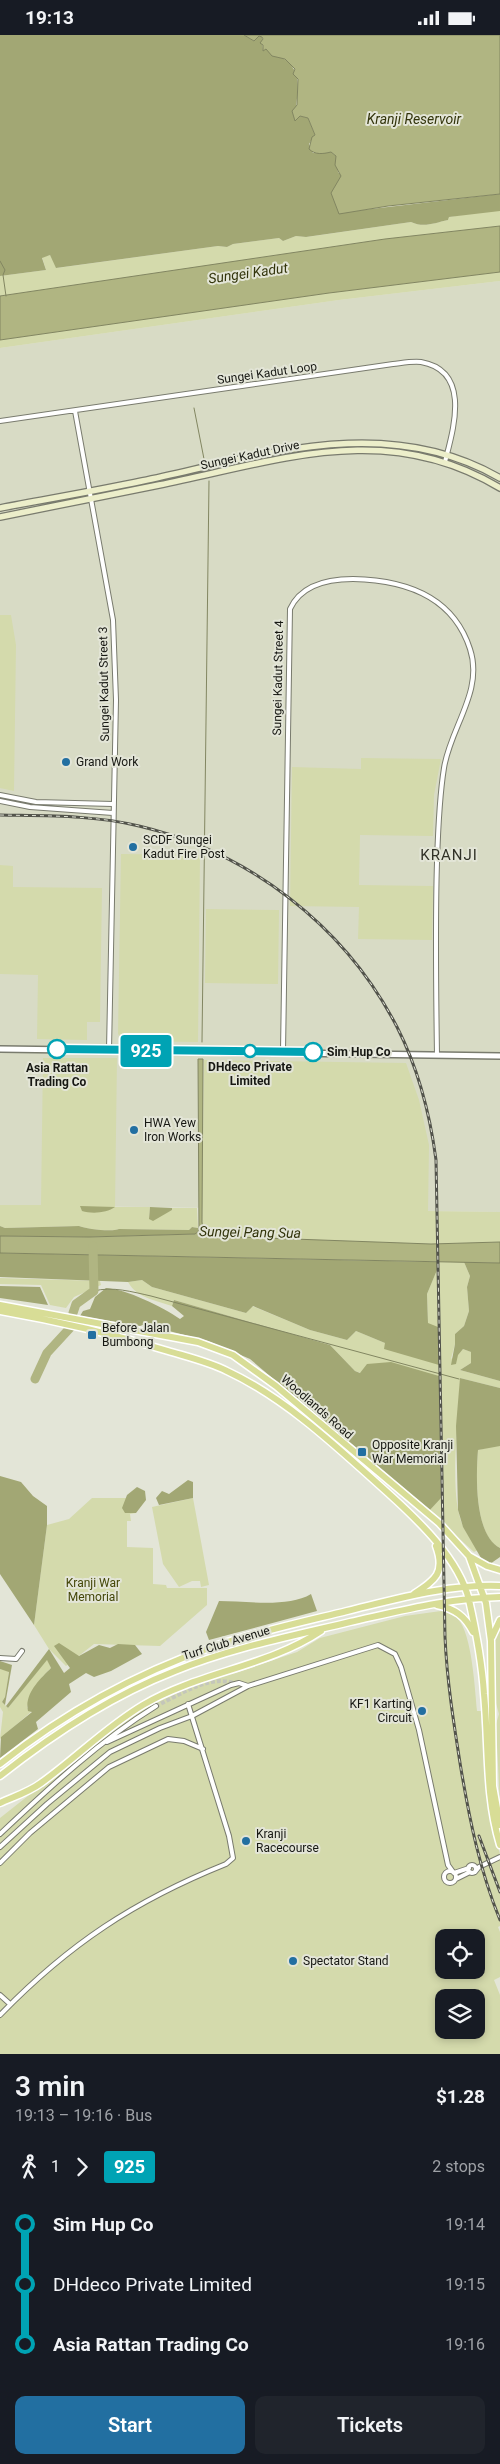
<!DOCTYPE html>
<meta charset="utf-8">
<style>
:root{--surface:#171b24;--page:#20242c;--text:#f1f3f6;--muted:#9ea1a6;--accent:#226fa1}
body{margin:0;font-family:Roboto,sans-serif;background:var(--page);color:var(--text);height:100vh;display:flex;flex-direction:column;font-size:19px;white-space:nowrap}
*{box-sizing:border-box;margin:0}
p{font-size:16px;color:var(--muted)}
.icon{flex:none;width:28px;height:28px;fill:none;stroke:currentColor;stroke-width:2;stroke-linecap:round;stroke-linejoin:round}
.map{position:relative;height:2019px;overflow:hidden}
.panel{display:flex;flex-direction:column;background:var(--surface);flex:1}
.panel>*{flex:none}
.badge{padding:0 10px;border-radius:4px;font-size:18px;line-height:32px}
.tools{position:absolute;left:435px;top:1894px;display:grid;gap:10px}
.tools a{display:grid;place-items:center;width:50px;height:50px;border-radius:10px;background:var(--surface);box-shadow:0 2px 8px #0003;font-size:25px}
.map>.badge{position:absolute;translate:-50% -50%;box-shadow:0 0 0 2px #fff}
.legs{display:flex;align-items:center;gap:8px;height:55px;padding:0 15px;font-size:16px}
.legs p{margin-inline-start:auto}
.headline{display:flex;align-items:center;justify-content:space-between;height:85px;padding:0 15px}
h1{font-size:28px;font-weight:600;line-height:38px}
.button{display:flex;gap:10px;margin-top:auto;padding:10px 15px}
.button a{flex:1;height:58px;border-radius:10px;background:var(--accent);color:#fff;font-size:20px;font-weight:600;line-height:58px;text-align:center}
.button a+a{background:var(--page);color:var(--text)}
ul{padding:0 15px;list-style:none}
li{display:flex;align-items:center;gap:18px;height:60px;font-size:19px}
li i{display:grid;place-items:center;width:8px;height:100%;margin:0 6px;background:currentColor}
li i::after{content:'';width:12px;height:12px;margin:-6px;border:4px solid;border-radius:50%;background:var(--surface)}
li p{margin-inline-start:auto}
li:first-child i{background:linear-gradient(#0000 50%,currentColor 0)}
li:last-child i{background:linear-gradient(currentColor 50%,#0000 0)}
.status{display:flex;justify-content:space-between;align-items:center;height:35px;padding:0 25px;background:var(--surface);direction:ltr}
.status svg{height:14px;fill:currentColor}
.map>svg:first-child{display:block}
</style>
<div class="status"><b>19:13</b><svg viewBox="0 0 49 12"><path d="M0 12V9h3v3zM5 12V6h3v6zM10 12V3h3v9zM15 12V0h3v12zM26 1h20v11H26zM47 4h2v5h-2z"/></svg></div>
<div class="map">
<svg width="500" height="2019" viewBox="0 0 500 2019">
<rect width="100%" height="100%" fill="#e3e5d7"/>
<path fill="#d8dbc5" d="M500,246V1177L0,1170V313L339,265Z"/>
<path fill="#d4daac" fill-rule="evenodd" d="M487,176H500V191L385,204L0,261V241L46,235L42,222L50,220L57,233L218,211L227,212L233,209L279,203L283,206L296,201L307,202L411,187C424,193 434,188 448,185L449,182Z
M500,237V246L339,265L0,313V305L329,258Z
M0,580H11L16,610L14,756L0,753Z
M361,723L441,724L434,760L433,801L360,800L359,850L433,851L432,905L358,904L359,872L290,871L292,732L361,734Z
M121,819L200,820L198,1007L124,1006L118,999Z
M0,830L13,831V852L102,853L100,987H87V1005L37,1004L38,940L0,939Z
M206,874L279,875L278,949L205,948Z
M43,1023H117L115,1172H150L149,1184L172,1175V1173H197L198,1193L192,1192L189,1195L119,1194C112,1197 86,1194 79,1191L5,1193L0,1191V1170H41Z
M204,1025L406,1028L419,1065L429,1110L428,1176L500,1177V1207L431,1209L210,1201L203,1196L202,1191Z
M437,1227H464L470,1241L467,1252L469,1276L464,1291L455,1299V1309L451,1324L463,1314L471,1317V1328L460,1335L500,1346V1353L460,1343C460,1381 447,1460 464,1493C468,1500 473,1508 478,1515L474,1517L429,1476L441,1462L361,1338L355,1336L330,1310L174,1265L172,1271C155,1265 137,1263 128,1247L142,1245L152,1252L246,1278L252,1271L310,1295L347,1305L356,1296L385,1308V1314L428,1288L427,1259L437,1235Z
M0,1243L100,1246L101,1250L74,1262L66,1273L50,1270L41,1250L0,1249Z
M498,1410L500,1411V1513C474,1501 476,1439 478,1415Z
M92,1463H129L136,1478L130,1479L131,1486H127V1512L153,1513V1549L166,1550L167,1553H207V1570L160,1611L94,1609L66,1631L49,1614L34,1590L47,1490L69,1484Z
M193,1463L209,1550L201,1552L200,1546H192L179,1552L163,1529L152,1472Z
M441,1576C448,1577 453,1578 458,1584C472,1599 475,1655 477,1676H481L486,1758L491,1787L500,1819V1891L498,1892L500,1897V1942L494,1945L500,1960V2019H0V1783L128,1682L185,1650L238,1637L297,1617L320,1603L405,1581ZM444,1902H476V1935H444ZM444,1962H476V1995H444Z
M500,1590V1770L496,1689L499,1679L495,1665L494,1608Z
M47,1624L51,1633C38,1645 31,1656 27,1673L32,1676L0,1704L3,1677L0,1672V1634L9,1636L5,1662L2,1667L8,1673Z"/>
<path fill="#a2a774" d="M0,0H244L254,6L259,1L262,2L263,16L266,13C272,18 281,21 287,26C305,41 295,65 295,85L300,81L308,83L315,100L309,109L313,118L331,117L336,121L338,137L342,141L337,149L345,177L500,159V176L449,182L448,185C434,188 424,193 411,187L306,202L296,201L283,206L279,203L233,209L227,212L218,211L56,233L50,220L42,223L46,235L0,241Z
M80,1171L115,1172C107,1178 92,1179 82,1176Z
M150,1172L172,1173V1175L153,1186L149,1184Z
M0,1191L5,1193L79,1191C86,1194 112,1197 119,1194L189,1195L192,1192L198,1193L199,1196L195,1199L89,1202L0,1201Z
M0,1218L437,1227V1235L427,1259L428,1288L438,1292L439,1330L384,1314L385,1308L356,1296L347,1305L310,1295L253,1271L246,1278L152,1252L142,1245L128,1247L0,1242Z
M464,1227L500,1228V1346L460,1335L471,1328V1317L463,1314L458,1320L456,1329L451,1330L455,1309V1299L464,1291L469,1276L467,1252L470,1241Z
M0,1251L40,1252L48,1270L0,1263Z
M106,1253C126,1254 163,1272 180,1284L184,1281L172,1271L174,1265L330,1310L355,1336L360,1338L367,1329L391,1327L439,1341L441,1463L429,1476L250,1324L208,1306L169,1296L148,1288L140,1291L80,1281L83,1276L90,1274L95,1262Z
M460,1343L500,1353V1411L478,1415C476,1440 474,1500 500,1513V1522L490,1529L481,1523L463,1492L458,1475L456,1391Z
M0,1441L21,1447L33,1461L47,1471V1490L34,1590L0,1539Z
M188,1445L193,1447V1463L159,1470L156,1463L162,1456L169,1459Z
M137,1452L145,1456L146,1465L136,1478H125L122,1473L127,1460Z
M311,1559L317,1576L209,1605L206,1597L219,1566C246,1566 288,1573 311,1559Z
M59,1608L79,1621L99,1610L110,1613L118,1609L135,1610L142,1619L111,1636L94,1642L86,1638L69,1649L71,1657L36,1687L38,1694L0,1723L1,1702L32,1677L28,1676C24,1659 40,1644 51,1633L47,1625L8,1673L6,1671L49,1614L64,1638L70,1633L54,1611Z
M0,1626L12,1630L5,1670L2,1667L5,1662L9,1637L0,1634Z"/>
<path fill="#b0b582" stroke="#828661" d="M244,0H500V159L388,171L339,179L331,158L341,141L335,130L336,121L331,117C323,119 315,120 309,114L312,102L315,100L308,83L300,81L295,86L292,76L297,70L298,44L293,39L295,34L285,24L272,21L266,14L263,16V10L260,8L263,4L262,2L259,1L254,6Z
M500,191V237L329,258L0,305V261L385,204Z
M198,1024H203L202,1187L203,1196L210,1201L431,1209L500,1207V1228L0,1218V1201L89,1202L195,1199L199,1196Z"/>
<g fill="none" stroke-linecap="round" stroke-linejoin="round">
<path stroke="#828661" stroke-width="1" d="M0,226L5,235L3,240L6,261
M194,373L205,429
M202,1007L209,446
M94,1256C112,1251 133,1257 151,1261L459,1344"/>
<path stroke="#b0b582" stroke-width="9" d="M73,1278L76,1269L94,1256L93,1211
M35,1344L47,1318L70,1293"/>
<path stroke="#c4c6ba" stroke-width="4" stroke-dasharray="4 2" stroke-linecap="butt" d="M156,1671C182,1659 215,1635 242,1652"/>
<defs>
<path id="minor" d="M75,376L113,585L116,665L109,1015
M0,386L393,329C402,328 412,326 421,327C472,336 453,395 445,427
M0,760L36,767L113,769
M0,766L30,772L113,778
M283,1016L290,574C301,550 328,544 353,544C404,545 453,561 470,614C484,656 450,693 444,733C439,764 438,795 437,827C435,891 436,955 437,1020
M0,1623L16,1624L22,1616
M107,1707L231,1650L239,1648L248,1651
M0,1799C49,1753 99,1706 156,1671
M0,1812L47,1769L110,1717L160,1693L192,1681L248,1651L378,1610L395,1619L401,1632L419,1695L448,1830L453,1837
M0,1828L30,1798L109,1732L168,1704L184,1706L203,1714
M468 1834a4 4 0 1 1 8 0a4 4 0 1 1-8 0Z
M444 1842a6 6 0 1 1 12 0a6 6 0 1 1-12 0Z
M475,1837L479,1832L500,1822
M454,1838L469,1833
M456,1844L470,1837
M0,1960L10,1969
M0,1980C69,1909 134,1866 226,1829L233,1823L229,1801L188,1669"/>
<path id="tertiary" d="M0,1014L500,1021"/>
<path id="secondary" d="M0,473C47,464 95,456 142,446C261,421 385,377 500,443
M0,482C53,471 106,461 159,450C278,426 386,384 500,453"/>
<path id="primary" d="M0,1270L198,1307L233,1320L276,1351L439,1488L469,1521L486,1568L491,1606L493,1751L500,1790
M0,1276C57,1286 113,1299 168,1316C188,1322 209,1327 227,1336C287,1364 339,1414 388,1458C419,1486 459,1524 469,1565C476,1596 482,1627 484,1659C489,1710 485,1760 500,1810
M469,1521L487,1531L500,1535
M414,1559C435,1545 446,1538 436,1511
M437,1570C455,1574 465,1581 473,1597
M492,1602L500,1585
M0,1729C64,1678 135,1639 212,1612C256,1597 302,1587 347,1576C397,1564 448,1549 500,1551
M0,1741C53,1699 111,1661 175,1636C231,1613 292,1601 350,1587C400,1576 449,1563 500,1562
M0,1768C13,1762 29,1757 41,1748C76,1723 106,1692 143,1670C199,1637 267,1632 321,1596"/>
</defs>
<use href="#minor" stroke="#797b6e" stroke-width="6"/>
<use href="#tertiary" stroke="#797b6e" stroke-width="8"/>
<use href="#secondary" stroke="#797b6e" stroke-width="8"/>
<use href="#primary" stroke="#fff" stroke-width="9"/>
<use href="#minor" stroke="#fff" stroke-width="4"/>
<use href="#tertiary" stroke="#fff" stroke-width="5"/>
<use href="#secondary" stroke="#eceeca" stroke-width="5.5"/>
<use href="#primary" stroke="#d8dd96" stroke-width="6"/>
<defs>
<path id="rail" d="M0,780C46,781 94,780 139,791C249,817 345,891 397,992C418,1033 430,1079 436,1125L445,1602C447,1647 454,1690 461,1734C470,1787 480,1836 500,1885
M479,1801L500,1857"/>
</defs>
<use href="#rail" stroke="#52534b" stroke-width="3"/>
<use href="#rail" stroke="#e3e5d7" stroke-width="1" stroke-dasharray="4" stroke-linecap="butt"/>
</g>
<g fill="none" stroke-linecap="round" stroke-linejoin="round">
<defs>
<path id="line-1" d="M57,1014L313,1017"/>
</defs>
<use href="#line-1" stroke="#fff" stroke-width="11"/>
<use href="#line-1" stroke="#00a3b4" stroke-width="8"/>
</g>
<g fill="#226fa1" stroke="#e3e5d7" stroke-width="2">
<circle cx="66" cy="727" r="5"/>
<circle cx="133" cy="812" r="5"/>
<circle cx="134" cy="1095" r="5"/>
<rect x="87" y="1295" width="10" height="10" rx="2.5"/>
<rect x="357" y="1412" width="10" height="10" rx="2.5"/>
<circle cx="422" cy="1676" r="5"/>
<circle cx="246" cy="1806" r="5"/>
<circle cx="293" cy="1926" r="5"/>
</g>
<g fill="#fff" stroke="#00a3b4" stroke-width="2.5">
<circle cx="57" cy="1014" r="9"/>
<circle cx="250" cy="1016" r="6"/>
<circle cx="313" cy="1017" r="9"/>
</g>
<g text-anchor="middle" stroke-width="4" stroke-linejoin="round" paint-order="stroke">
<g font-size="12" fill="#171813" stroke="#e3e5d7">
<text transform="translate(267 338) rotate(-8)" y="4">Sungei Kadut Loop</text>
<text transform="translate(250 420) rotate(-12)" y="4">Sungei Kadut Drive</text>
<text transform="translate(278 643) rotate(-89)" y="4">Sungei Kadut Street 4</text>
<text transform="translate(104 649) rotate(-91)" y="4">Sungei Kadut Street 3</text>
<text transform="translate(317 1372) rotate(41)" y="4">Woodlands Road</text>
<text transform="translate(226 1608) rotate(-17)" y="4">Turf Club Avenue</text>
</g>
<g font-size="12" fill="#171813" stroke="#e3e5d7" text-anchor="start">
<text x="76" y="731">Grand Work</text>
<text x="143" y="809">SCDF Sungei<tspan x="143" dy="14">Kadut Fire Post</tspan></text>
<text x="144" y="1092">HWA Yew<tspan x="144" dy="14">Iron Works</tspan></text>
<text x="102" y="1297">Before Jalan<tspan x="102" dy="14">Bumbong</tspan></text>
<text x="372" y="1414">Opposite Kranji<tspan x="372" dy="14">War Memorial</tspan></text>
<text x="412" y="1673" text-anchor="end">KF1 Karting<tspan x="412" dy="14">Circuit</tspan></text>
<text x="256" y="1803">Kranji<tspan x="256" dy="14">Racecourse</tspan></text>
<text x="303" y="1930">Spectator Stand</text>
</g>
<g font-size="12" font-weight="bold" fill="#171813" stroke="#e3e5d7">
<text x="327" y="1021" text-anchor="start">Sim Hup Co</text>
<text x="250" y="1036">DHdeco Private<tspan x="250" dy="14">Limited</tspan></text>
<text x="57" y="1037">Asia Rattan<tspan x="57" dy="14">Trading Co</tspan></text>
</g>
<g font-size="12" fill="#444709" stroke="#e3e5d7">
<text x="93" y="1552">Kranji War<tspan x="93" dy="14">Memorial</tspan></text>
</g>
<g font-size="14" font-style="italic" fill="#32340b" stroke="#e3e5d7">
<text x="414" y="89">Kranji Reservoir</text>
<text transform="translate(248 238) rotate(-8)" y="5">Sungei Kadut</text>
<text transform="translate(250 1197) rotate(1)" y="5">Sungei Pang Sua</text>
</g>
<g font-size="15" letter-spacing="1" fill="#303126" stroke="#e3e5d7">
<text x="449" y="825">KRANJI</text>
</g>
</g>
</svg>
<div class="tools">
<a><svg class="icon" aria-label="locate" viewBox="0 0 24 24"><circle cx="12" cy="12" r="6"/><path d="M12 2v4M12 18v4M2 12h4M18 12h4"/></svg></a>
<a><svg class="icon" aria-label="layers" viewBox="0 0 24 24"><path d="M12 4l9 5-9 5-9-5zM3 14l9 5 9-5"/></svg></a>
</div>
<b class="badge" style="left:146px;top:1016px;background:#00a3b4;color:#fff">925</b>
</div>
<section class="panel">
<div class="headline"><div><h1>3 min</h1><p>19:13 – 19:16 · Bus</p></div><b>$1.28</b></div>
<div class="legs"><svg class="icon" aria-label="walk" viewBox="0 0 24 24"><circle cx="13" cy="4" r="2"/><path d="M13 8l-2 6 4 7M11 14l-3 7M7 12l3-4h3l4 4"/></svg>1<svg class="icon" aria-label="forward" viewBox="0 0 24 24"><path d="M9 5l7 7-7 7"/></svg><b class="badge" style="background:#00a3b4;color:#fff">925</b><p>2 stops</p></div>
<ul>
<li><i style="color:#00a3b4"></i><b>Sim Hup Co</b><p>19:14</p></li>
<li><i style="color:#00a3b4"></i><span>DHdeco Private Limited</span><p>19:15</p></li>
<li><i style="color:#00a3b4"></i><b>Asia Rattan Trading Co</b><p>19:16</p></li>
</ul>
<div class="button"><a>Start</a><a>Tickets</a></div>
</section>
